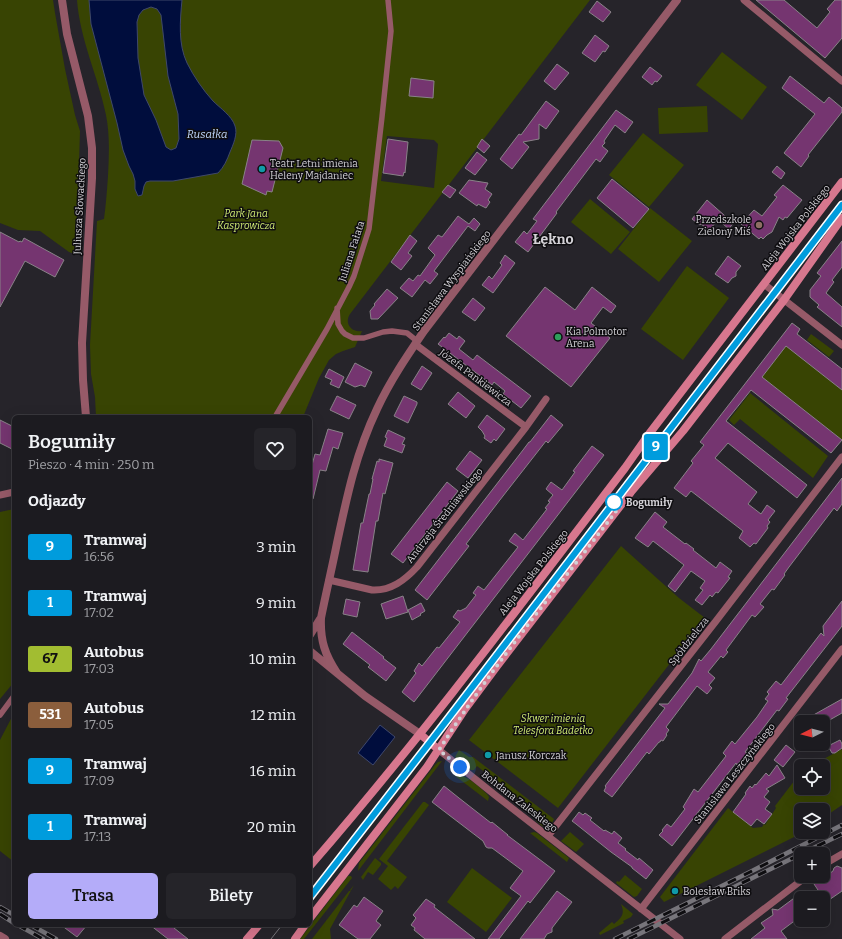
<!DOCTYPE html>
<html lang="pl">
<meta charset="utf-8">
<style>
:root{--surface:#1c1b20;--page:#252429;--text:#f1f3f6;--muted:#a0a1a5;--line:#3a393e;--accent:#b4acf9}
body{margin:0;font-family:Bitter,serif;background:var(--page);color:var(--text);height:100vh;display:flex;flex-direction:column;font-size:15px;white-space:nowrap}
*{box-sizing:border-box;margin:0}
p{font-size:13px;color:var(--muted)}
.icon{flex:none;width:22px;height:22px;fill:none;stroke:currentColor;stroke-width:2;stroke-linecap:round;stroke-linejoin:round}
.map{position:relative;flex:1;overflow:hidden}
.panel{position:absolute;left:12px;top:415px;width:300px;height:512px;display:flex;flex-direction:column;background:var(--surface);border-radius:6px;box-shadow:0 4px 16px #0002,0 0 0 1px var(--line)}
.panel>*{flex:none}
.badge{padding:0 8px;border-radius:3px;font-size:14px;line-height:26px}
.needle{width:26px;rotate:264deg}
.tools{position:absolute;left:794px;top:715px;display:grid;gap:8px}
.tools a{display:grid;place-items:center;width:36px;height:36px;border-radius:6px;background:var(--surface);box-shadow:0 4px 16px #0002,0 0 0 1px var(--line);font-size:20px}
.you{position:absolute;width:20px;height:20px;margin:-10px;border:3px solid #fff;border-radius:50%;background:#1a73e8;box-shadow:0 0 0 6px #1a73e833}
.map>.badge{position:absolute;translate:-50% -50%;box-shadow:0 0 0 2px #fff}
h2{padding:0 16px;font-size:15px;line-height:36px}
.round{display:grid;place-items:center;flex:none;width:42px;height:42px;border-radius:6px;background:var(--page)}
.head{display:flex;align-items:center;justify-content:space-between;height:68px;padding:0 16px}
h1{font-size:19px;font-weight:600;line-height:30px}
.action{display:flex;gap:8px;margin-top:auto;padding:8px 16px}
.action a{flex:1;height:46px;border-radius:6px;background:var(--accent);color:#111;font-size:16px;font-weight:600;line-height:46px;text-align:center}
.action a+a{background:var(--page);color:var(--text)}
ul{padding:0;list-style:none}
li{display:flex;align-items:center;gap:12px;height:56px;padding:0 16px}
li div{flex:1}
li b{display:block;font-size:15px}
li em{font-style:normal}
li .badge{min-width:44px;font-weight:700;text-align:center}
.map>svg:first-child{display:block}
</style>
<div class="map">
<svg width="842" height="939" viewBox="0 0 842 939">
<rect width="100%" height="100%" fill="#26242a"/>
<path fill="#384403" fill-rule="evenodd" d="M0,0H53L55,13L65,69L75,115L80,131L78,196L75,254L69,252L40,231L18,230L0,223Z
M77,0H590L350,314C344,323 351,333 362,331L355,347L343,351L336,354L329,360L319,378L303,417H96L95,397L91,374L90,345L97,221L104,219C106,204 107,190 108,176C109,156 110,135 106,115C98,76 80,40 77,0ZM387,136L434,140L438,144L434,188L381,181Z
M722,52L767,87L742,120L696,85Z
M707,106L708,132L659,134L658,108Z
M643,133L684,165L649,207L609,175Z
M590,199L630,232L611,254L571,222Z
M650,208L692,241L659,282L618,249Z
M687,266L729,298L683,360L641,329Z
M811,334L834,351L829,357L807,340Z
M786,346L842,390V440L762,377Z
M750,393L828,456L813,478L740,419L734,425L729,420Z
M14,509V682L0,699V512Z
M621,546L679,598L705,618L558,808L469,740Z
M14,713V862L0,851V740Z
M842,749V805L823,818V810H801V832L796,836L664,902L660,897L728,808L753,828L762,827L764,824L765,825L776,808L775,806L801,772V788H823V766H811Z
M459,750L469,757H473L554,819L551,825L546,827L542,826L536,821V818L538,814L477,766L474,770H471L455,757Z
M442,761L358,871L359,863L435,765L438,762Z
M454,775C467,774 478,786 487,794L489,797L488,801Z
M423,802H425L429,805L387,861L407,877L398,889L395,886L391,890L378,879L388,866L379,859Z
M534,832L537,833L569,858L567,862L530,833Z
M570,832L584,844L576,852L561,841Z
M375,858L381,863V865L373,875L368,872L363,880L361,877Z
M472,868L512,898L486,932L447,902Z
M625,875L642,889L637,896L634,897L616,883L617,881L619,882Z
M348,876H351L352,878L304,939H300Z
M354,885L330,929L331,939H312L349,891H351L350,890Z
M621,904L633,914L631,917L623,921L624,923L600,935L599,933L612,922L614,924C622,917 625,914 621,904Z"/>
<path fill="#000d3d" stroke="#3f486b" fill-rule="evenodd" d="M89,0H182C180,21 178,44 187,63C194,77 203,90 213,101C220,108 232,116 235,126C238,134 233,145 230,152C227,160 224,167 218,173L173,181H150L146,182L144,186L142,195L138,196L135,189V181L133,174L129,166L123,150L117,123L91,24ZM151,7L157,9L161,15L168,76L178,114L179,139L176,148L171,150L166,147L156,120L144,95L138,58L137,22L139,15L143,10Z
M380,725L395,737L373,765L358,753Z"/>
<path fill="#753570" stroke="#898288" d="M756,0H784L817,28L830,12L827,9L835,0H842V38L825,58Z
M597,1L611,12L603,22L589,12Z
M595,35L609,46L605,52L603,51L595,62L582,53Z
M557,64L569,73L555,90L544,81Z
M650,67L662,76L657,82L655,81L652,85L642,77Z
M790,76L824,103L829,97L842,108V112L808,155L809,156L801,167L784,153L815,114L782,88Z
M411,78L434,81L433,98L409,96Z
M546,101L559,111L546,129L539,124V139L523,142L529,147L512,169L500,159L519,134L521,135Z
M616,110L633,122L625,133L615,125L604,141L605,143L602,146L608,151L600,162L596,159L556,212L557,213L528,252L515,242L524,231L527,234L537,221L533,219Z
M388,139L408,142L405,173L404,172L403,176L383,173Z
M482,139L490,146L484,153L477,147Z
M252,140L279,141L283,148L272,192L267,191L266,195L242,184Z
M477,152L487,160L475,175L465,168Z
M777,166L785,173L781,179L772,172Z
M612,179L649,209L633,228L597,198Z
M469,180L488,183L485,189L492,194L488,200L490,202L486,208L478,204L477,206L459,193Z
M448,185L456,190L450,198L442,192Z
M783,185L802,200L787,218L785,217L783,220L779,217L772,232L767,235L763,239L761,237L759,239L741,224L754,210L762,216L777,197L774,195Z
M707,200L733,223L729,229L718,220L709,230L701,224L700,225L692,219Z
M458,216L469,224L474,218L480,224L475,231L468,226L434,271L438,274L430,284L425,280L412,297L400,288L409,278L413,281L418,275L420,276L435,255L428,248L438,235L442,237Z
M0,232L19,242L20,241L22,242L24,238L64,260L55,277L25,261L0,307Z
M410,235L417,241L408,253L412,256L401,270L391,262Z
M842,241V267L832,280L834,282L826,293L842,307V327L817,307L819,305L810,297V290L821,276L817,273Z
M505,255L515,263L493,293L482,285L489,276L492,279L502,265L500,263Z
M728,256L741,266L736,272V276L732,278L728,283L715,274Z
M545,287L575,310L592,287L616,306L611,313L603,307L591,323L610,338L571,387L506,336Z
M387,289L398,298L378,319H371L370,311L375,305L374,304Z
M473,298L485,308L475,321L462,312Z
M792,323L800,329L797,334L842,369V390L786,346L762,377L842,440L831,453L751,390L726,421L807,485L797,498L728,443L715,458L757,492L748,504L761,514L767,505L775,511L768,520L770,522L767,526L768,528L756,544L754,543L750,547L739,538L743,531L691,491L686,497L674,488L693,463L691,461L704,445L700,442Z
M449,333L457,339L459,336L465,341L459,349L473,360L477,355L531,396L521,408L503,394L505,391L494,382L492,385L438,344L444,337L445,338Z
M355,363L372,372L365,387L361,385L355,387L345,382Z
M422,366L432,373L421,390L411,384Z
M329,369L344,377L339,388L330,384L332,380L325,377Z
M458,392L475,406L466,418L448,404Z
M337,396L356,405L349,419L330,410Z
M404,396L417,402V404L408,423L394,416Z
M487,415L505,429L496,441L494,439L491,443L484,438L485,436L482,431L478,427Z
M551,415L563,425L548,443L546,441L503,496L466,544L469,546L427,600L415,590L523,450L529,442H530Z
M0,420L14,427V450L0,443Z
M328,429L343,433L338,449L333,447L326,471L320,470L313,499L310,498V464L312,465L315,454L320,455Z
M388,430L405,438L402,444L405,445L402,453L384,446L387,438L385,437Z
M592,446L604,455L414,702L402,692L416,673L414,671L419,663L422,666L437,647L439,648L460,622L453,617L458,610L460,611L466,608L476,595L473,593L478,586L484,590L518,547L509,541L515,533L523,540L547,509L545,508L550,502L548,501L553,495L546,489L548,486L551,482L562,490L575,472L573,471Z
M470,451L482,460L468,478L456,469Z
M379,459L393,463L385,494L383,493L378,521H376L368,572L353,570L361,523H363L369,494H370L373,479H372L377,461L379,462Z
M842,478V504L837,511L834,508L789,567L784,574L785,575L774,590L772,589L760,604L764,607L755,617L752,615L726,650L728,652L723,658L721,656L708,672L715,678L709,685L712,688L707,694L697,686L666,727L669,730L666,734L667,735L663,741L661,740L660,742H659L649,754L647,752L612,797L604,791L606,787L605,786L665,708L659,704H668L692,673L699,659L701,661L711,649Z
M447,482L458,491L403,563L391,554Z
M655,512L667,522L663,527L685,544L686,543L694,549L693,550L716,568L720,562L732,571L728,577L730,578L718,593L716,592L712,597L710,595L702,605L695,600L703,590L700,588L705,581L691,571L675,592L668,586L684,565L653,541L648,547L635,538Z
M403,596L408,612L386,619L381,604Z
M346,599L360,602L357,617L343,614Z
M842,601V626L786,698L788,699L779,711L777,710L745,752L747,753L737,765L736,763L672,846L659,835L663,831L662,830L667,824L671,827L685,809L683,807L694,789L698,792L726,756L723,753L732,741L735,744L757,717L768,701L765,699L769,694L767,692L776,681L781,685L821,633L824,636L823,626Z
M421,603L425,611L420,614L421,615L412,620L408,610Z
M352,632L384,657L383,658L396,668L386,681L368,667L370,665L343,644Z
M842,699V713L826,722H801Z
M840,740L842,744V748L835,753H832L828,746Z
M786,745L795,752L783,767L774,760Z
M777,765L785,778L766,789L769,791L764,797L770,802L765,809L772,814L764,824L757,819L751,826L733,812L746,794L745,793L750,786L752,788L755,784L756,785L766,773L769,776Z
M444,786L459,798L491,823L492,822L508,835H507L555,871L530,903L528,901L499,939H488L521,896L510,888L523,871L492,848H488L486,847L483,841L432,802Z
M579,812L583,815L585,813L592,818L590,820L604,831L605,830L612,834L614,831L622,838L618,843L626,849L625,850L638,860L639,858L653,870L646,879L632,868V867L611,852L576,824L572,821Z
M837,866L842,868V891L826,902L824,898H807L818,890L814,884L820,880V876H826L833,871L834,868Z
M557,891L572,902L552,928V932L547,934L544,939H520Z
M801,893V916L781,931L787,939H751L765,928L761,923L773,915L772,909L778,910Z
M364,897L383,911L376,921L381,925L370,939H358L339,925L354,905L357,907Z
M426,899L435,905L434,907L475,939H425L414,930L415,928L411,925L416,918L413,915Z
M61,925H87L77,937Z
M150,925H177L174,928L188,939H168Z"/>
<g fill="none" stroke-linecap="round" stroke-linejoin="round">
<path stroke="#965a68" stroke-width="5.5" d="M337,308L338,324L342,331L345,334L353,338H364L383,332L392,331L407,333L417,341
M275,417L327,329L349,287L354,276L369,229L382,117L391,31L388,0
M0,715L14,696"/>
<path stroke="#965a68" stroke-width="7" d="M744,0L842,81
M764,284L842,345
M415,344L526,427
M0,495L14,492
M329,580L372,590C391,591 405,580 417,567L526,427L546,399
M439,750L495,795L680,939
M548,836L716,621L842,457
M823,865L842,854
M641,909L842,649
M725,939L807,876"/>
<path stroke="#965a68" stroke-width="8" d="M62,0L67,34L88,116L92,148V178L82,343L83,380L86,417
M310,635L320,619
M310,651L365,696L420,734
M337,673C325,655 320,640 321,618C326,593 332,568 337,543C347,496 356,453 377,409C390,381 407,356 424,331L677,0
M0,936L5,939"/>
<path stroke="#d7778e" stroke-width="8" d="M420,734L439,750
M310,866C421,738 522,603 625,468L649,434L842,182
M310,918L427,767L465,709L497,666L631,492L683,431L784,300L842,218
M247,939L259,925
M295,939L305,925"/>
<path stroke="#77757b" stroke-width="1" d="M310,897L425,748L842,205
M271,939L282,925"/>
<defs>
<path id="rail" d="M801,854L842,834
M0,907L14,915
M0,914L14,923
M18,925L43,939
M31,925L56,939
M615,939L752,871L842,825
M629,939L801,854"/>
</defs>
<use href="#rail" stroke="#77757b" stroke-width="4.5"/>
<use href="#rail" stroke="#0e0d10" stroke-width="3" stroke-dasharray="9" stroke-linecap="butt"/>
</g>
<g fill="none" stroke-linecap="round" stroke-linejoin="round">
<defs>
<path id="line" d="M310,897L431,741L842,205"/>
</defs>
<use href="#line" stroke="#fff" stroke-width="9"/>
<use href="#line" stroke="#009cdd" stroke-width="6"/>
<path stroke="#d3d1d6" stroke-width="4" stroke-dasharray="0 7.2" d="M460,767L439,750C494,663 561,584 623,502H614"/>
</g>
<g fill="#0f9aa8" stroke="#0e0d10" stroke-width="1.5">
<circle cx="262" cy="169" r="4"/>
<circle cx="488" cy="755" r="4"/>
<circle cx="675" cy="891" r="4"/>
</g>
<circle fill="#8d6e63" stroke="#0e0d10" stroke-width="1.5" cx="759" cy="225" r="4"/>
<circle fill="#2e9e5b" stroke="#0e0d10" stroke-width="1.5" cx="558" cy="337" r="4"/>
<circle fill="#fff" stroke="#009cdd" stroke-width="2" cx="614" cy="502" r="8"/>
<g text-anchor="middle" stroke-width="3" stroke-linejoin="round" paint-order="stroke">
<g font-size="10" fill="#d3d1d6" stroke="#0e0d10" text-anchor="start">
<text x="270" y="167">Teatr Letni imienia<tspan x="270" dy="12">Heleny Majdaniec</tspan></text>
<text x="751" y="223" text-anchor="end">Przedszkole<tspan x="751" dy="12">Zielony Miś</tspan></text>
<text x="566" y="335">Kia Polmotor<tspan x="566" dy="12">Arena</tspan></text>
<text x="496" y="759">Janusz Korczak</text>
<text x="683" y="895">Bolesław Briks</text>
</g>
<g font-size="10" fill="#d3d1d6" stroke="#0e0d10">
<text transform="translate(79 206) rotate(-87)" y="4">Juliusza Słowackiego</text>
<text transform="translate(795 227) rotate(-52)" y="4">Aleja Wojska Polskiego</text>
<text transform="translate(351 251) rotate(-72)" y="4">Juliana Fałata</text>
<text transform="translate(451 280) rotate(-53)" y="4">Stanisława Wyspiańskiego</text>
<text transform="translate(476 377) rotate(37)" y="4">Józefa Pankiewicza</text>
<text transform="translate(444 515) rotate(-52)" y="4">Andrzeja Średniawskiego</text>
<text transform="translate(533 572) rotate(-52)" y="4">Aleja Wojska Polskiego</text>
<text transform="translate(688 641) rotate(-52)" y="4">Spółdzielcza</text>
<text transform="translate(734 773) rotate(-52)" y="4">Stanisława Leszczyńskiego</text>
<text transform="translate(520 801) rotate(38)" y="4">Bohdana Zaleskiego</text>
</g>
<g font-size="10" font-style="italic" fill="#d1ec74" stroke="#0e0d10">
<text x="246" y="217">Park Jana<tspan x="246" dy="12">Kasprowicza</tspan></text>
<text x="553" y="722">Skwer imienia<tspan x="553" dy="12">Telesfora Badetko</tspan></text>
</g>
<g font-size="10" font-weight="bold" fill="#d3d1d6" stroke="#0e0d10" text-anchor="start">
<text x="626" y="506">Bogumiły</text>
</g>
<g font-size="11" font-style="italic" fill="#bfd6fd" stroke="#0e0d10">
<text x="207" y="138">Rusałka</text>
</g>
<g font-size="14" font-weight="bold" fill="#d3d1d6" stroke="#0e0d10">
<text x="553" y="244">Łękno</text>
</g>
</g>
</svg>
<div class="tools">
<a><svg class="needle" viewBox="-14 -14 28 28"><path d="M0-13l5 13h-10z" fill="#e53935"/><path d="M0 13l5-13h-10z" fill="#a0a1a5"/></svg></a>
<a><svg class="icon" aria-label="locate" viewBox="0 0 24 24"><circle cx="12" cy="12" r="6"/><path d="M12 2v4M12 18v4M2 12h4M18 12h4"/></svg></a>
<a><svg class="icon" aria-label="layers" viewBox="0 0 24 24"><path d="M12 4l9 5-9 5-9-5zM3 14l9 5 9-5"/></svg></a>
<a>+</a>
<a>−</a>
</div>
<div class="you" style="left:460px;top:767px"></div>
<b class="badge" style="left:656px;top:447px;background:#009cdd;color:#fff">9</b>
<section class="panel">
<div class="head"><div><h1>Bogumiły</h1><p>Pieszo · 4 min · 250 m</p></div><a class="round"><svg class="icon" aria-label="heart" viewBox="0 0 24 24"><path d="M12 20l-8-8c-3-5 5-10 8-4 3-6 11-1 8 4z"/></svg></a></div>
<h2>Odjazdy</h2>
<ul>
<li><span class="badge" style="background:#009cdd;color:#fff">9</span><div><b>Tramwaj</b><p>16:56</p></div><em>3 min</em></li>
<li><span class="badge" style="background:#009cdd;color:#fff">1</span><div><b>Tramwaj</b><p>17:02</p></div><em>9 min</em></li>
<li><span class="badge" style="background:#a2bd31;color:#111">67</span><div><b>Autobus</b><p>17:03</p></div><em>10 min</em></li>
<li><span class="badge" style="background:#8b5e3c;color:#fff">531</span><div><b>Autobus</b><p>17:05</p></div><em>12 min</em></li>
<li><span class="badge" style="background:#009cdd;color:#fff">9</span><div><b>Tramwaj</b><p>17:09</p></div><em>16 min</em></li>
<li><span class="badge" style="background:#009cdd;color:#fff">1</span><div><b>Tramwaj</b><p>17:13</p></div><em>20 min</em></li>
</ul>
<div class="action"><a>Trasa</a><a>Bilety</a></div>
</section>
</div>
